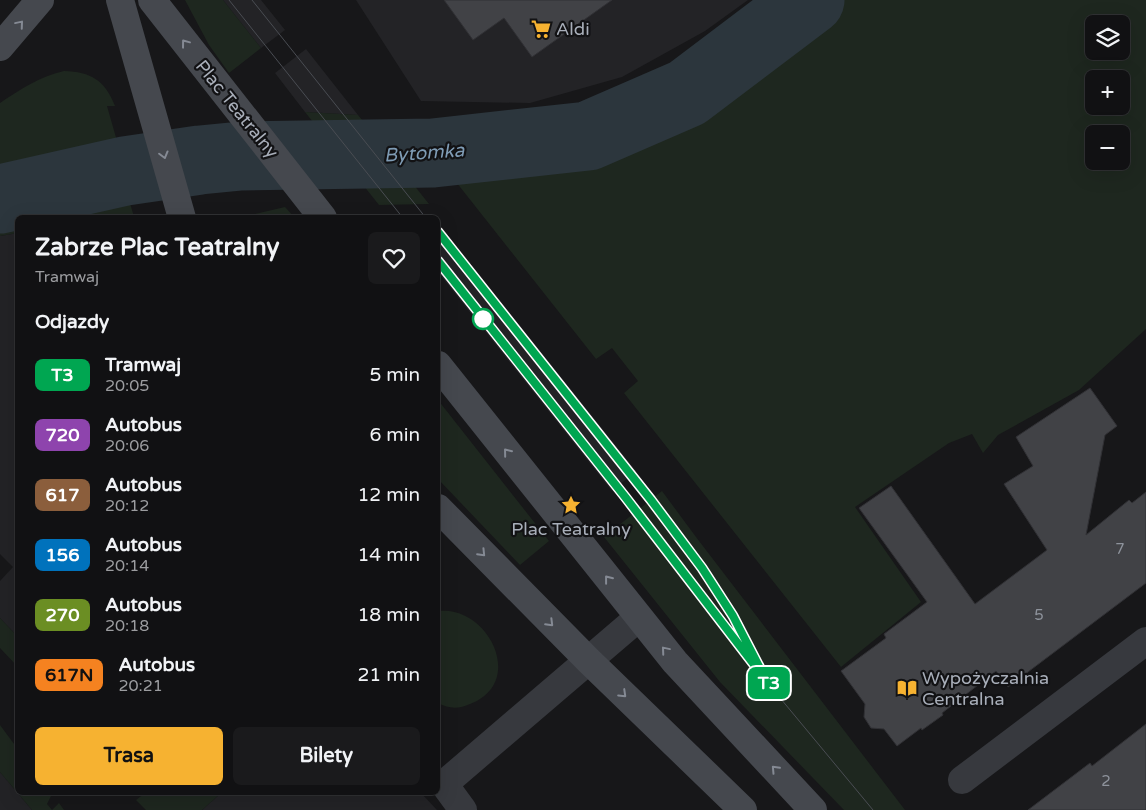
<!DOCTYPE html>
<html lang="pl">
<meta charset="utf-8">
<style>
:root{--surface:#111113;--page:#1a1a1c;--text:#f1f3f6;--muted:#9c9da0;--line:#303133;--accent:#f6b231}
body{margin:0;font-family:"Varela Round",sans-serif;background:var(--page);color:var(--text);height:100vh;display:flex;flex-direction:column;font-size:19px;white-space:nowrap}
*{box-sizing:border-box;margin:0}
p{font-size:16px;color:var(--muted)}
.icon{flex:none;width:28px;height:28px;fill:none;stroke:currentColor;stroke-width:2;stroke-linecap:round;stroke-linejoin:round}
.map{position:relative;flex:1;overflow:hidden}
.side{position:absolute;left:15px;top:215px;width:425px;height:580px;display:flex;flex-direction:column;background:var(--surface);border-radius:8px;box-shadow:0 5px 20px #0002,0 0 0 1px var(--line)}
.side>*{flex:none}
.badge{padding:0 10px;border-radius:8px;font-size:18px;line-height:32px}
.controls{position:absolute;left:1085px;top:15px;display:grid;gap:10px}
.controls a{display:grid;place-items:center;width:45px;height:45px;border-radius:8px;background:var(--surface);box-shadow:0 5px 20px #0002,0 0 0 1px var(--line);font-size:25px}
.map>.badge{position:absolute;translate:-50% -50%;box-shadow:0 0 0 2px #fff}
h2{padding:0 20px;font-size:19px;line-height:45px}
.round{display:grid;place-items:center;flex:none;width:52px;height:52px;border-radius:8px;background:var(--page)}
.head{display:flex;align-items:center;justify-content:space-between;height:85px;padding:0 20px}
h1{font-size:24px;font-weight:700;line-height:38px}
.primary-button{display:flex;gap:10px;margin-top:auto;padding:10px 20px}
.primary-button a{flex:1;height:58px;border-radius:8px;background:var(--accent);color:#111;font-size:20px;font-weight:700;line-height:58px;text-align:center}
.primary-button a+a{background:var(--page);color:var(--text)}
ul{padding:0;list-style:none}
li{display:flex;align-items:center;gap:15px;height:60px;padding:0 20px}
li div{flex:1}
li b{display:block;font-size:19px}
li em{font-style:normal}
li .badge{min-width:55px;font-weight:700;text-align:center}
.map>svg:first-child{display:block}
</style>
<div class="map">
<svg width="1146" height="810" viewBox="0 0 1146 810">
<rect width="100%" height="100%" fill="#171719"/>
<path fill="#232326" d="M223,0H261L285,30L261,48Z
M356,0H748L705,31L622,77L530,103L421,101Z
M306,49L358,115L305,112L275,73Z
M438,223L636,471L612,491L438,272Z
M17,233V636L0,618V581L13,567L0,554V236Z
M0,772L32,810H0Z
M219,792L421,793L437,810H202L220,794Z"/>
<path fill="#1e271f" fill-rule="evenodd" d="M185,0H223L261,48L229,73L209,45Z
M831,0H1146V329L1079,390L998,435L983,453L972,434L949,443L855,507L921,602L841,667L624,393L638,381L612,348L596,359L449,173L589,151L702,98ZM1094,24H1121V51H1094ZM1094,79H1121V106H1094ZM1094,134H1121V161H1094Z
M64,71C91,72 105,80 115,106H107L117,141C80,161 40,172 0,182V103C21,89 39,77 64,71Z
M305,112L358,115L429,204L379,205Z
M126,189L134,217L18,218L17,233L0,236V215Z
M285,207L294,217H242Z
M438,400L549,541L520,565L438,479Z
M662,491L696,537L905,810H844L720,682L604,537Z
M438,611C488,605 527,682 470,704C459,709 449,709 438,703Z
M0,618L17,636V666L0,648Z
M0,725L17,748L18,792L46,793L51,796L47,804L52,810L59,803L64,810H32L0,772Z
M219,793L220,794L202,810H146L136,800L145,793Z"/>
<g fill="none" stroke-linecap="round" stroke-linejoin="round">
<path stroke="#2c363d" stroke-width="69" d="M0,199L125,171L200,160L241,156L433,153L588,136L687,93L810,0"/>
</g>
<path fill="#414246" stroke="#313135" d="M444,0H612L532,57L504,18L473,40Z
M1090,388L1117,426L1105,435L1086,535L1129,500L1132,503L1146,492V583L1008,687L996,671L942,713L943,715L922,730L921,728L897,746L884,729L871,728L864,717L865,704L841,671L886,638L884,634L927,602L859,508L891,486L975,604L1047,550L1004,484L1033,466L1016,437Z
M1146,724V810H1028L1090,763L1092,766Z"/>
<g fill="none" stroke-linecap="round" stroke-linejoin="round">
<path stroke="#37393e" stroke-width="28" d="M962,780L1146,641
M463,810L444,784L638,618"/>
<path stroke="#45484e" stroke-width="28" d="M120,0L182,218
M152,0L323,218
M0,47L40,0
M438,365L675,662L813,810
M438,508L588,660L743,810"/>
<path stroke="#4a4d53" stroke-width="1" d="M229,0L403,218
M252,0L426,218
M438,232L651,500L702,568L733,616L753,654
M438,261L636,512L776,693L873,810"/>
</g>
<defs><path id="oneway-chevron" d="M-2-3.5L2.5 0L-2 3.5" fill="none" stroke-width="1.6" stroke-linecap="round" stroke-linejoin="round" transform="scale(1.25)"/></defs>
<g stroke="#858a94">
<use href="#oneway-chevron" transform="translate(20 24) rotate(-50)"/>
<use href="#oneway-chevron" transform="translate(185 43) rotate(-127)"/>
<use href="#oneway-chevron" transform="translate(164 155) rotate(75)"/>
<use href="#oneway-chevron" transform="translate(507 452) rotate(-129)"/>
<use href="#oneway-chevron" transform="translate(482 553) rotate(46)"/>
<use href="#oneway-chevron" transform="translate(608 579) rotate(-128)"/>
<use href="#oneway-chevron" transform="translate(550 623) rotate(45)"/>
<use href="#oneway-chevron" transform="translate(665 650) rotate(-130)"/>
<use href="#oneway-chevron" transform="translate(623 694) rotate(44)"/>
<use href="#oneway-chevron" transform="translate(775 769) rotate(-133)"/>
</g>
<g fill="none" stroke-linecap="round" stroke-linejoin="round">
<defs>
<path id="line" d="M438,232L651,500L702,568L733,616L763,674L776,693L626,498L438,261"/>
</defs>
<use href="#line" stroke="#fff" stroke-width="11"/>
<use href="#line" stroke="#00a651" stroke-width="8"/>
</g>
<defs>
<symbol id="supermarket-bare" viewBox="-9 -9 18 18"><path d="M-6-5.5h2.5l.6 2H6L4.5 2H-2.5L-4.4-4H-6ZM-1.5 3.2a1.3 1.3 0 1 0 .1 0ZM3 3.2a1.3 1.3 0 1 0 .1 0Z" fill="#f6b231" stroke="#121214" stroke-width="2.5" paint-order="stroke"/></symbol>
<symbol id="sight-bare" viewBox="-9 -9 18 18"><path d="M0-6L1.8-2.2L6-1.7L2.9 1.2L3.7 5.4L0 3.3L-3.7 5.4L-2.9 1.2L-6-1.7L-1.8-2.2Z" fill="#f6b231" stroke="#121214" stroke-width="2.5" paint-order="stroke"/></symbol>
<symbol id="library-bare" viewBox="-9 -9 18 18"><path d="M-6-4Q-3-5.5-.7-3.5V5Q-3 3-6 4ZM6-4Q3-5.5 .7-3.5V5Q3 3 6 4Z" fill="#f6b231" stroke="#121214" stroke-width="2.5" paint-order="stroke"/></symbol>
</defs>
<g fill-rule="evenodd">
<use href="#supermarket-bare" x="527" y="15" width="28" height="28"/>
<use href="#sight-bare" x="557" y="491" width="28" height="28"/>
<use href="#library-bare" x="893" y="674" width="28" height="28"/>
</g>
<circle fill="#fff" stroke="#00a651" stroke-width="2.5" cx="483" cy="319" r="10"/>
<g text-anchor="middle" stroke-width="4.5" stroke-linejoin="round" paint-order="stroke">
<g font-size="15" fill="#8e939c">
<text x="1120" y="554">7</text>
<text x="1039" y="620">5</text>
<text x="1106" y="786">2</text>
</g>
<g font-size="18" fill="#a8aeb9" stroke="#121214" text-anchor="start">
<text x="556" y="35">Aldi</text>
<text x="571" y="535" text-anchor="middle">Plac Teatralny</text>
<text x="922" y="684">Wypożyczalnia<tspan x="922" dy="21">Centralna</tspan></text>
</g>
<g font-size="18" fill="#a8aeb9" stroke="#121214">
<text transform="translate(237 109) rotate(51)" y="6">Plac Teatralny</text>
</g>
<g font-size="19" font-style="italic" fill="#7f9cb5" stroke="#121214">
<text transform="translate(424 152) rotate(-4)" y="7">Bytomka</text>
</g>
</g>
</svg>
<div class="controls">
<a><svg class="icon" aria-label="layers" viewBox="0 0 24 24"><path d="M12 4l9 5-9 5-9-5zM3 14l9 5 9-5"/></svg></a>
<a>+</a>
<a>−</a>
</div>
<b class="badge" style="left:769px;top:683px;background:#00a651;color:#fff">T3</b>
<section class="side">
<div class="head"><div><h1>Zabrze Plac Teatralny</h1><p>Tramwaj</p></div><a class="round"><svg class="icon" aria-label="heart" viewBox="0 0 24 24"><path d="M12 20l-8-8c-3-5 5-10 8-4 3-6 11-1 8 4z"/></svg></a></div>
<h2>Odjazdy</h2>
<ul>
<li><span class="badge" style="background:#00a651;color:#fff">T3</span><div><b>Tramwaj</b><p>20:05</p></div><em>5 min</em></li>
<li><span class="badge" style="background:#8e44ad;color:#fff">720</span><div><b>Autobus</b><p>20:06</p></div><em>6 min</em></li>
<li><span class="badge" style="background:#8b5e3c;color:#fff">617</span><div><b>Autobus</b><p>20:12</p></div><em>12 min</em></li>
<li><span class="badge" style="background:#0072bc;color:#fff">156</span><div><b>Autobus</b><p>20:14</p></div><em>14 min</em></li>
<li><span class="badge" style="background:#6b8e23;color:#fff">270</span><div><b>Autobus</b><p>20:18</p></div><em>18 min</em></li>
<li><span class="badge" style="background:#f58220;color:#111">617N</span><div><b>Autobus</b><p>20:21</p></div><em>21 min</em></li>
</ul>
<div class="primary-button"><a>Trasa</a><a>Bilety</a></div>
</section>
</div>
